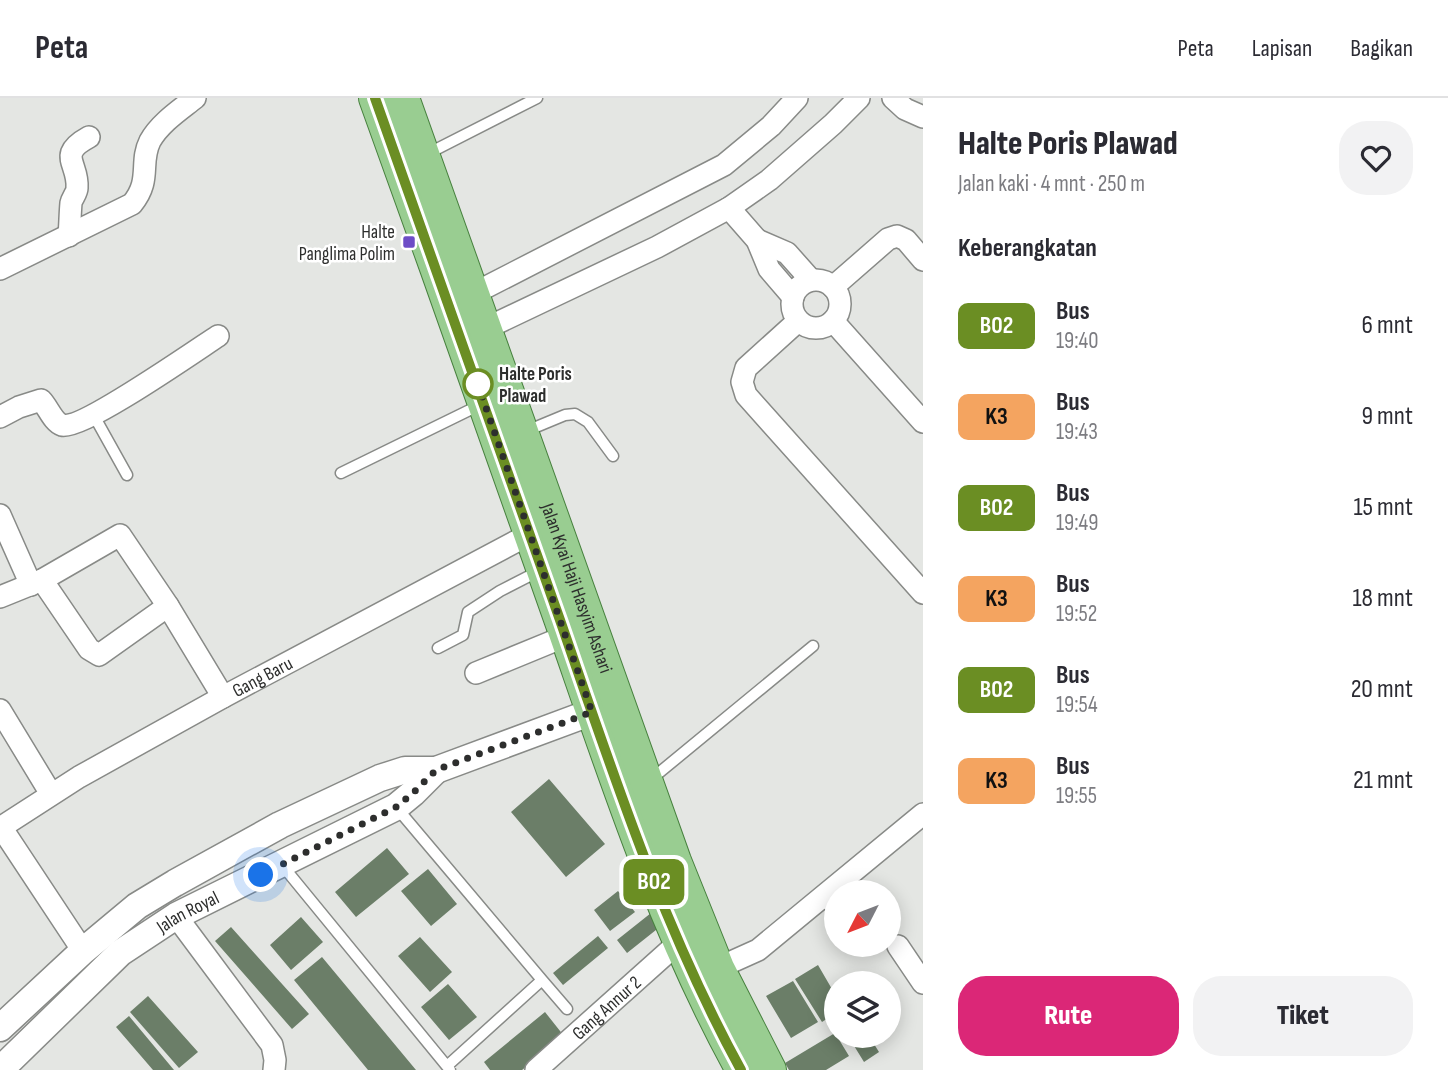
<!DOCTYPE html>
<html lang="id">
<meta charset="utf-8">
<style>
:root{--surface:#fff;--page:#f2f2f3;--text:#2b2b33;--muted:#7c7c81;--line:#e1e1e2;--accent:#db2777}
body{margin:0;font-family:"Sofia Sans Condensed",sans-serif;background:var(--page);color:var(--text);height:100vh;display:flex;flex-direction:column;font-size:26px;white-space:nowrap}
*{box-sizing:border-box;margin:0}
p{font-size:23px;color:var(--muted)}
.icon{flex:none;width:38px;height:38px;fill:none;stroke:currentColor;stroke-width:2;stroke-linecap:round;stroke-linejoin:round}
.map{position:relative;flex:1;overflow:hidden}
.side{display:flex;flex-direction:column;background:var(--surface);width:525px}
.side>*{flex:none}
.badge{padding:0 14px;border-radius:10px;font-size:24px;line-height:46px}
.needle{width:46px;rotate:228deg}
.tools{position:absolute;left:824px;top:782px;display:grid;gap:14px}
.tools a{display:grid;place-items:center;width:77px;height:77px;border-radius:50%;background:var(--surface);box-shadow:0 4px 18px #0003;font-size:35px}
.you{position:absolute;width:35px;height:35px;margin:-18px;border:5px solid #fff;border-radius:50%;background:#1a73e8;box-shadow:0 0 0 10px #1a73e833}
.map>.badge{position:absolute;translate:-50% -50%;box-shadow:0 0 0 4px #fff}
h2{padding:0 35px;font-size:26px;line-height:63px}
.round{display:grid;place-items:center;flex:none;width:74px;height:74px;border-radius:28px;background:var(--page)}
.head{display:flex;align-items:center;justify-content:space-between;height:119px;padding:0 35px}
h1{font-size:33px;font-weight:800;line-height:52px}
.action{display:flex;gap:14px;margin-top:auto;padding:14px 35px}
.action a{flex:1;height:80px;border-radius:28px;background:var(--accent);color:#fff;font-size:28px;font-weight:800;line-height:80px;text-align:center}
.action a+a{background:var(--page);color:var(--text)}
ul{padding:0;list-style:none}
li{display:flex;align-items:center;gap:21px;height:91px;padding:0 35px}
li div{flex:1}
li b{display:block;font-size:26px}
li em{font-style:normal}
li .badge{min-width:77px;font-weight:700;text-align:center}
header{display:flex;align-items:center;gap:42px;box-sizing:border-box;height:98px;padding:0 35px;background:var(--surface);border-bottom:2px solid var(--line)}
header strong{font-size:33px}
nav{display:flex;gap:38px;margin-inline-start:auto;font-size:24px}
main{display:flex;flex:1;min-height:0}
.map>svg:first-child{display:block}
</style>
<header>
<strong>Peta</strong>
<nav><a>Peta</a><a>Lapisan</a><a>Bagikan</a></nav>
</header>
<main>
<div class="map">
<svg width="923" height="972" viewBox="0 0 923 972">
<rect width="100%" height="100%" fill="#e4e6e3"/>
<path fill="#6b7e68" d="M549,681L605,746L566,779L511,714Z
M387,750L409,776L356,819L335,794Z
M428,771L457,806L431,828L401,793Z
M618,793L635,814L610,833L594,812Z
M651,815L661,828L627,855L617,842Z
M301,819L323,844L291,872L270,847Z
M231,829L309,916L292,931L215,843Z
M598,838L608,850L563,887L553,875Z
M420,839L452,874L430,894L398,858Z
M322,859L416,972H368L294,882Z
M818,867L836,898V915L822,924L795,881Z
M793,883L818,924L791,940L766,898Z
M448,886L477,919L449,942L421,909Z
M148,898L198,954L179,970L130,914Z
M545,914L564,938L522,972H490L484,964Z
M129,918L174,972H153L116,929Z
M835,935L849,958L826,972H789L785,965Z
M848,938H869L879,954L864,964Z"/>
<g fill="none" stroke-linecap="round" stroke-linejoin="round">
<defs>
<path id="service" d="M427,56L537,0
M93,316L127,377
M524,334L565,317L575,316L588,324L613,358
M341,375L482,306
M438,550L463,537L468,514L500,493L539,473
M649,683L813,548
M396,709L542,882L447,968
M282,767L450,972
M821,800L836,815
M542,882L567,911"/>
<g id="minor">
<path d="M893,0L905,11L923,19"/>
<path d="M729,110L757,142L769,171L793,199"/>
<path d="M69,138C70,127 70,116 71,105C72,100 77,95 77,90C79,65 56,57 89,39"/>
<path d="M757,142L787,155L811,182"/>
<path d="M0,171L132,106C152,82 139,65 150,43C160,25 180,12 195,0"/>
<circle cx="816" cy="206" r="24"/>
<path d="M833,189L888,141L897,138L906,142L923,162"/>
<path d="M463,201L724,67L771,28L797,0"/>
<path d="M798,223L746,270L742,284L746,297L923,495"/>
<path d="M833,223L923,324"/>
<path d="M476,235L657,149L729,110L769,82L833,26L859,0"/>
<path d="M0,319L19,309L41,302C48,309 53,324 62,327C82,332 195,253 218,238"/>
<path d="M0,417L31,487"/>
<path d="M42,482L89,551L99,557L168,508"/>
<path d="M0,499L42,482L120,437L168,508L223,599"/>
<path d="M476,575L566,538"/>
<path d="M0,612L51,696"/>
<path d="M1,729L83,853"/>
<path id="s1" d="M0,730L79,679L223,599L530,436"/>
<path d="M176,818L272,947L275,962L274,972"/>
<path d="M898,848L923,885"/>
<path d="M718,870L758,852L923,716"/>
<path id="s2" d="M536,972L678,845"/>
</g>
<g id="tertiary">
<path d="M0,930L83,853L137,808L175,785L280,727L380,680L405,672H436L611,607"/>
<path id="s3" d="M0,972L120,855L176,818L396,709L413,695L436,672"/>
</g>
<g id="primary">
<path d="M375,0C439,177 502,355 564,532C616,682 665,833 742,972"/>
<path id="s4" d="M403,0L675,763L718,870L770,972"/>
</g>
</defs>
<use href="#service" stroke="#888a87" stroke-width="13"/>
<use href="#minor" stroke="#888a87" stroke-width="24"/>
<use href="#tertiary" stroke="#888a87" stroke-width="29"/>
<use href="#primary" stroke="#47803e" stroke-width="34"/>
<use href="#service" stroke="#fff" stroke-width="10"/>
<use href="#minor" stroke="#fff" stroke-width="21"/>
<use href="#tertiary" stroke="#fff" stroke-width="26"/>
<use href="#primary" stroke="#99cd91" stroke-width="32"/>
</g>
<g fill="none" stroke-linecap="round" stroke-linejoin="round">
<defs>
<path id="line" d="M375,0C438,174 500,348 560,522C613,675 663,830 741,972"/>
</defs>
<use href="#line" stroke="#fff" stroke-width="16"/>
<use href="#line" stroke="#6b8e23" stroke-width="10"/>
<path stroke="#2d2e2d" stroke-width="7" stroke-dasharray="0 12.6" d="M261,777L396,709L413,695L436,672L592,614L477,284L478,286"/>
</g>
<rect fill="#6d4dc6" stroke="#fff" stroke-width="2.5" x="402" y="137" width="14" height="14" rx="3.5"/>
<circle fill="#fff" stroke="#6b8e23" stroke-width="3.5" cx="478" cy="286" r="14"/>
<g text-anchor="middle" stroke-width="5" stroke-linejoin="round" paint-order="stroke">
<g font-size="19" fill="#2d2e2d" stroke="#fff" text-anchor="end">
<text x="395" y="140">Halte<tspan x="395" dy="22">Panglima Polim</tspan></text>
</g>
<g font-size="19" font-weight="bold" fill="#2d2e2d" stroke="#fff" text-anchor="start">
<text x="499" y="282">Halte Poris<tspan x="499" dy="22">Plawad</tspan></text>
</g>
<g font-size="19" fill="#2d2e2d" stroke="#fff">
<text dy="7" stroke="none"><textPath href="#s4" startOffset="520">Jalan Kyai Haji Hasyim Ashari</textPath></text>
<text dy="7" stroke="none"><textPath href="#s1" startOffset="303">Gang Baru</textPath></text>
<text dy="7" stroke="none"><textPath href="#s3" startOffset="247">Jalan Royal</textPath></text>
<text dy="7" stroke="none"><textPath href="#s2" startOffset="94">Gang Annur 2</textPath></text>
</g>
</g>
</svg>
<div class="tools">
<a><svg class="needle" viewBox="-14 -14 28 28"><path d="M0-13l5 13h-10z" fill="#e53935"/><path d="M0 13l5-13h-10z" fill="#7c7c81"/></svg></a>
<a><svg class="icon" aria-label="layers" viewBox="0 0 24 24"><path d="M12 4l9 5-9 5-9-5zM3 14l9 5 9-5"/></svg></a>
</div>
<div class="you" style="left:261px;top:777px"></div>
<b class="badge" style="left:654px;top:784px;background:#6b8e23;color:#fff">B02</b>
</div>
<section class="side">
<div class="head"><div><h1>Halte Poris Plawad</h1><p>Jalan kaki · 4 mnt · 250 m</p></div><a class="round"><svg class="icon" aria-label="heart" viewBox="0 0 24 24"><path d="M12 20l-8-8c-3-5 5-10 8-4 3-6 11-1 8 4z"/></svg></a></div>
<h2>Keberangkatan</h2>
<ul>
<li><span class="badge" style="background:#6b8e23;color:#fff">B02</span><div><b>Bus</b><p>19:40</p></div><em>6 mnt</em></li>
<li><span class="badge" style="background:#f4a460;color:#111">K3</span><div><b>Bus</b><p>19:43</p></div><em>9 mnt</em></li>
<li><span class="badge" style="background:#6b8e23;color:#fff">B02</span><div><b>Bus</b><p>19:49</p></div><em>15 mnt</em></li>
<li><span class="badge" style="background:#f4a460;color:#111">K3</span><div><b>Bus</b><p>19:52</p></div><em>18 mnt</em></li>
<li><span class="badge" style="background:#6b8e23;color:#fff">B02</span><div><b>Bus</b><p>19:54</p></div><em>20 mnt</em></li>
<li><span class="badge" style="background:#f4a460;color:#111">K3</span><div><b>Bus</b><p>19:55</p></div><em>21 mnt</em></li>
</ul>
<div class="action"><a>Rute</a><a>Tiket</a></div>
</section>
</main>
